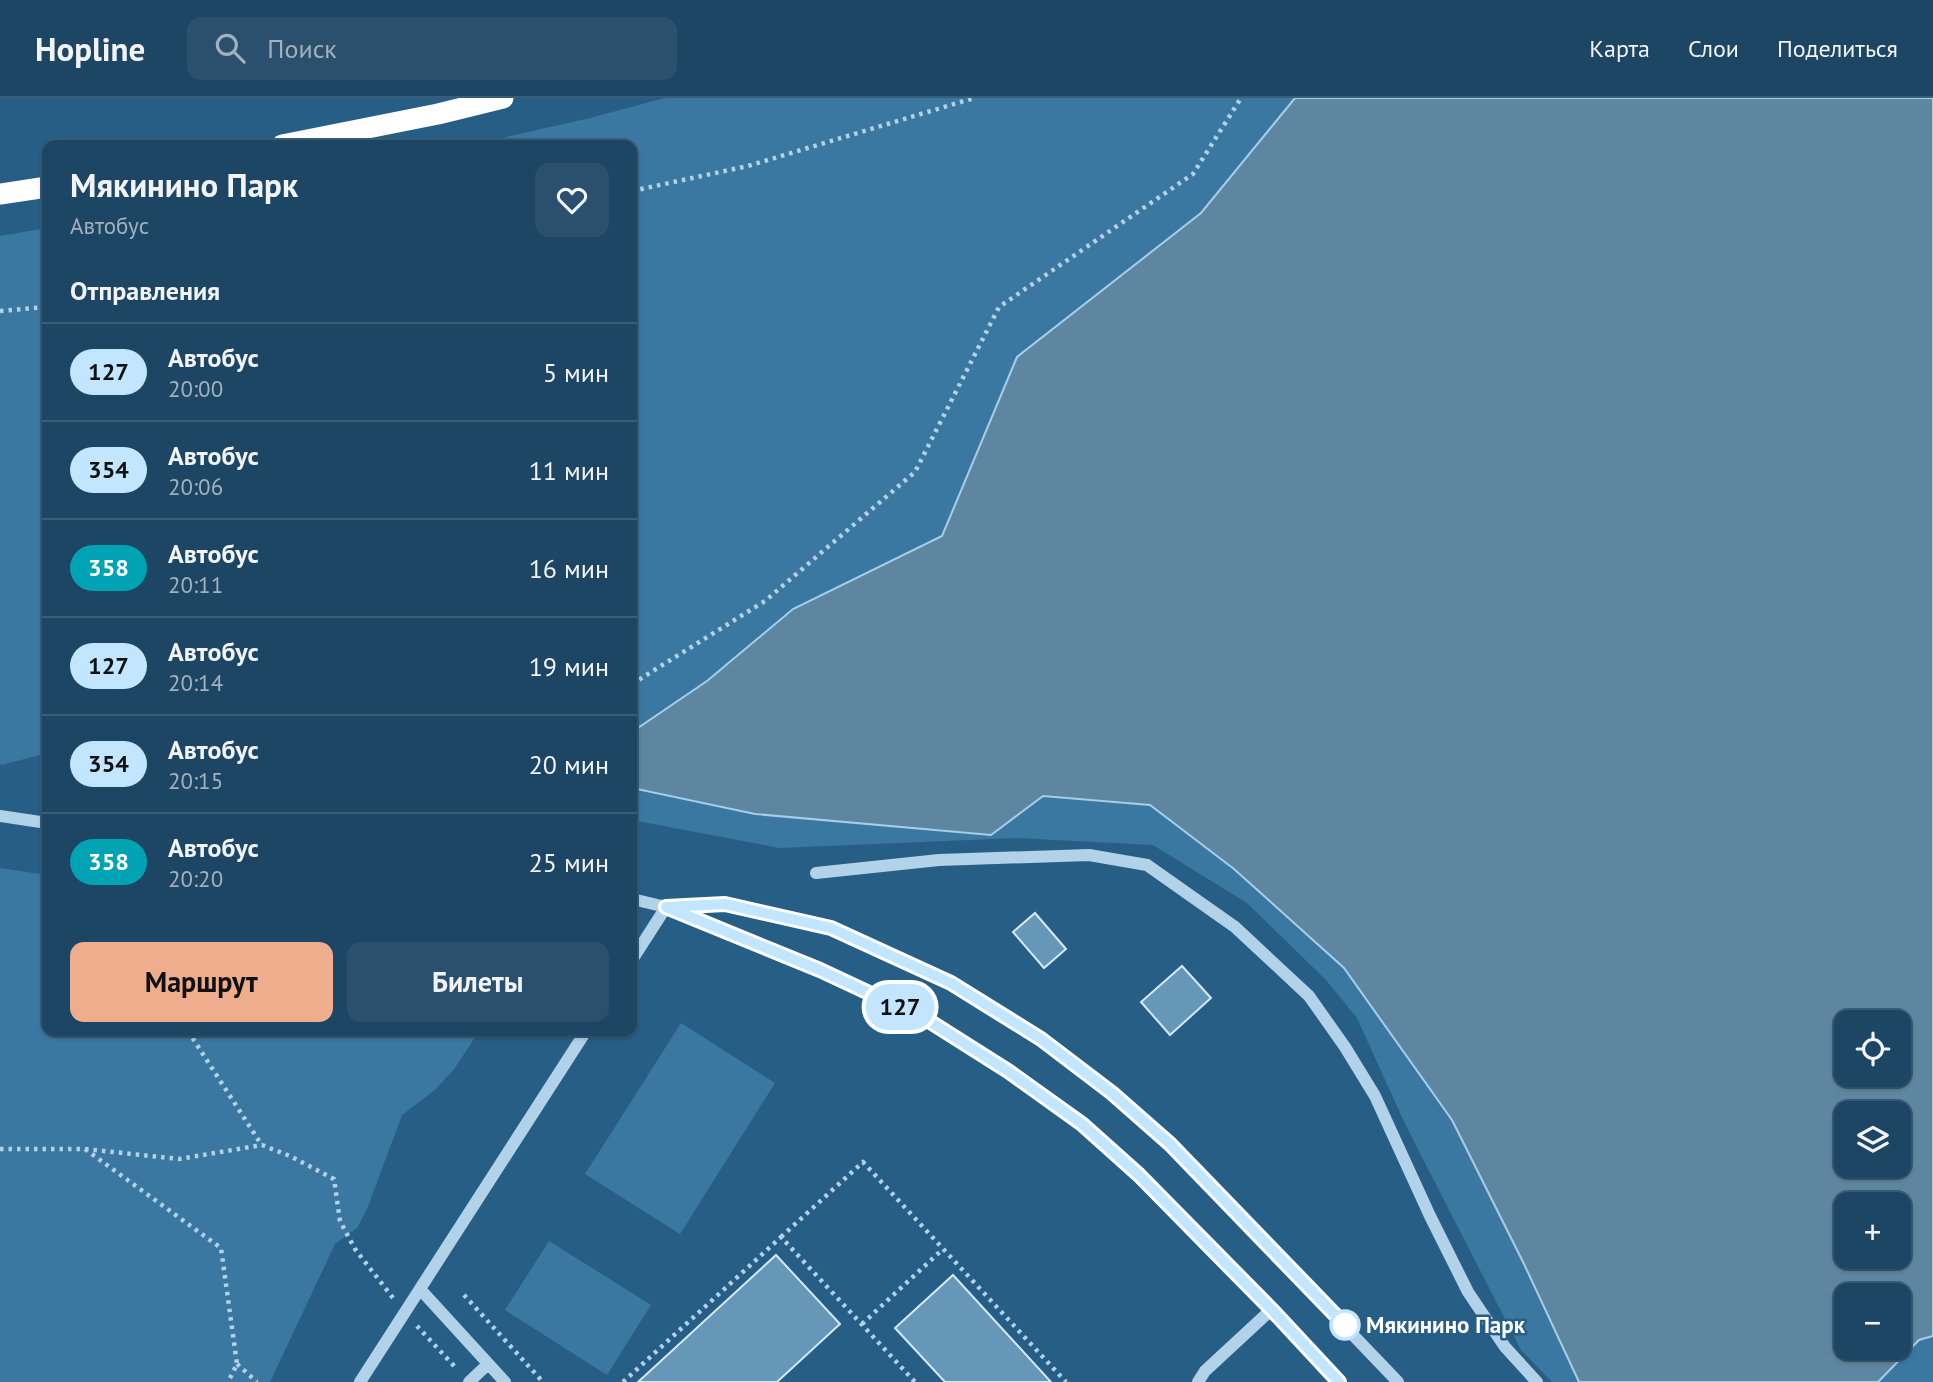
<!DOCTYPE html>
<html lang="ru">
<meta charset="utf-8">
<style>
:root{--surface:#1d4664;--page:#2a506d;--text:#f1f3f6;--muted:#a0b1bf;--line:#3b5e78;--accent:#eead8d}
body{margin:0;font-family:"PT Sans",sans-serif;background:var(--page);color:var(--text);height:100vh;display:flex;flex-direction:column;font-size:26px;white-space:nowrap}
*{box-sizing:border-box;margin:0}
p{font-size:23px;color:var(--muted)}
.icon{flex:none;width:38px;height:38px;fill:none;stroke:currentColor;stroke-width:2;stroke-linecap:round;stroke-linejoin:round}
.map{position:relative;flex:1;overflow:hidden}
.drawer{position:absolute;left:42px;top:42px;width:595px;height:896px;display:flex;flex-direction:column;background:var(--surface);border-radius:14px;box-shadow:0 2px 5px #0004,0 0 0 2px var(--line)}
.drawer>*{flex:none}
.badge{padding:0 14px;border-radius:23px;font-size:24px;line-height:46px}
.controls{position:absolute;left:1834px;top:912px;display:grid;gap:14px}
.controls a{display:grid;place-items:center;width:77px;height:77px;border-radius:14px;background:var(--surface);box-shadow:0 2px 5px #0004,0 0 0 2px var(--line);font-size:35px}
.map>.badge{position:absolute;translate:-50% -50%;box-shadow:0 0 0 4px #fff}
h2{padding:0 28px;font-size:26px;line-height:63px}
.round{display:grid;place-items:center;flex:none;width:74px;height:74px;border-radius:14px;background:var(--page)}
.overview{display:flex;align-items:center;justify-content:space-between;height:119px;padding:0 28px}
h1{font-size:33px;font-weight:700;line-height:52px}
.action{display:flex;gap:14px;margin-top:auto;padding:14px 28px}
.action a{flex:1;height:80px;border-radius:14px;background:var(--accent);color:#111;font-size:28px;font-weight:700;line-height:80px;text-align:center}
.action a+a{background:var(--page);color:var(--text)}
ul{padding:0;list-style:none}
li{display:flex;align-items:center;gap:21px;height:98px;padding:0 28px;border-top:2px solid var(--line)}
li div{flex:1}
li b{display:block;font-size:26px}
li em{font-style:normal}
li .badge{min-width:77px;font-weight:700;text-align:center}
header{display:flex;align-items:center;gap:42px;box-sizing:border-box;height:98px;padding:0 35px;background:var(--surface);border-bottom:2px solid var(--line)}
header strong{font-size:33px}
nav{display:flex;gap:38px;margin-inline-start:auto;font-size:24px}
.search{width:490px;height:63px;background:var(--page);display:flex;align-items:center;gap:18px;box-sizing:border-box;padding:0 24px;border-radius:14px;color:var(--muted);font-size:26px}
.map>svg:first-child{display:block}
</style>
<header>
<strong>Hopline</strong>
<div class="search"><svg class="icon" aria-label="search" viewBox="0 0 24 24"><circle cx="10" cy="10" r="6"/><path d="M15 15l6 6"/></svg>Поиск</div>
<nav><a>Карта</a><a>Слои</a><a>Поделиться</a></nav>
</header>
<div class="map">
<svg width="1933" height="1284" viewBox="0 0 1933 1284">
<rect width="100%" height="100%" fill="#275e85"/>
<path fill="#3b78a1" d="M665,0H1295L1201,115L1017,259L942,438L793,511L707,583L632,634V47H471L590,20Z
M47,130V655L2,667L0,666V138Z
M632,690L755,716L991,737L1043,698L1150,707L1234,771L1344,870L1452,1022L1524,1166L1579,1284H1552L1521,1252L1406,1028L1357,920L1326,882L1247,805L1153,747L1016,740L780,750L632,722Z
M0,770L47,777V933H479L455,970L436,991L402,1017L367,1111L357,1130L335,1146L270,1284H0Z
M681,925L775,985L680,1136L585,1076Z
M549,1143L651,1207L607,1277L505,1212Z
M1933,1238V1284H1878L1919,1242Z"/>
<path fill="#5f86a0" stroke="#a5cee8" stroke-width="2" fill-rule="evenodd" d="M1295,0H1933V1238L1919,1242L1878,1284H1579L1524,1166L1452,1022L1344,870L1234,771L1150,707L1043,698L991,737L755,716L632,690V634L707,583L793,511L942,438L1017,259L1201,115ZM1846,924H1899V976H1846ZM1846,1015H1899V1068H1846ZM1846,1106H1899V1158H1846ZM1846,1197H1899V1250H1846Z"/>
<path fill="#6797b8" stroke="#d4e9f6" stroke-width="2" d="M1035,815L1066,851L1044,870L1013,834Z
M1182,868L1211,900L1170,937L1141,904Z
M776,1157L840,1226L777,1284H638Z
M953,1177L1051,1284H945L895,1230Z"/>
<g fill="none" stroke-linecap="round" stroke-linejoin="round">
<path stroke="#b1d2e8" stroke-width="4.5" stroke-dasharray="3.5 5" stroke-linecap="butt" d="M632,93L748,68L974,0
M0,213L47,209
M632,586L765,503L915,374L999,209L1193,76L1241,0
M188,933L261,1046
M0,1051H85L221,1150L237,1266L228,1284
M85,1051L179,1061L262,1047L290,1058L334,1081L340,1123L355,1151L393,1200
M781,1139L863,1064L1066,1284
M464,1197L543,1284
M862,1226L943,1151
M417,1228L456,1270
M237,1266L257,1284
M623,1284L781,1139L915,1284"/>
<path stroke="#b1d2e8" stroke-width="12" d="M0,718L47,725
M816,775L939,762L1089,757L1147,767L1235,829L1309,898L1345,949L1375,998L1430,1118L1468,1194L1505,1249L1537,1284
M632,801L666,809L820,872L929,923L1008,973L1082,1026L1139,1077L1272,1211L1339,1284
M666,809L725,806L831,830L951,885L1041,941L1112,995L1170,1046L1398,1284
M632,862L666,809
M420,1191L505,1284
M360,1284L586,933
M469,1284L488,1266
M1198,1284L1205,1273L1272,1211"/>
<path stroke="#fff" stroke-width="21" d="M282,47L438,16L503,0
M0,96L47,89"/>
</g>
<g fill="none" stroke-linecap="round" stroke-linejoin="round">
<defs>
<path id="line" d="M1339,1284L1272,1212L1139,1077L1082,1026L1008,973L929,923L820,872L666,809L725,806L831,830L951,885L1041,941L1112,995L1170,1046L1345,1227"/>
</defs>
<use href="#line" stroke="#fff" stroke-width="16"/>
<use href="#line" stroke="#c2e6ff" stroke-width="10"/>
</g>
<circle fill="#fff" stroke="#c2e6ff" stroke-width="3.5" cx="1345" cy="1227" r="14"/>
<g text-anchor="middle" stroke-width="5" stroke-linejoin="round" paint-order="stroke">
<g font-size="23" font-weight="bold" fill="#fff" stroke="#275e85" text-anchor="start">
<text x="1366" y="1235">Мякинино Парк</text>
</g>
</g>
</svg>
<div class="controls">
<a><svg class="icon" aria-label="locate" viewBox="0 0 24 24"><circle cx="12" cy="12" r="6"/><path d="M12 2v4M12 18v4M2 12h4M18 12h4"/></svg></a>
<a><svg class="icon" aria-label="layers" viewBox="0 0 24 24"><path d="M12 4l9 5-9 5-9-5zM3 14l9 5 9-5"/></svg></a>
<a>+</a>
<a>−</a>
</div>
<b class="badge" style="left:900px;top:909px;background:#c2e6ff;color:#111">127</b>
<section class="drawer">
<div class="overview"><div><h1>Мякинино Парк</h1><p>Автобус</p></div><a class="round"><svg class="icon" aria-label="heart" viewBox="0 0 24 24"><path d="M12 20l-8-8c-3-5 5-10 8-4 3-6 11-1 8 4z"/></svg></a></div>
<h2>Отправления</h2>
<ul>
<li><span class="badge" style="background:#c2e6ff;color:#111">127</span><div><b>Автобус</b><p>20:00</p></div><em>5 мин</em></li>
<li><span class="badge" style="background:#c2e6ff;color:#111">354</span><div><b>Автобус</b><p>20:06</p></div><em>11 мин</em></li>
<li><span class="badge" style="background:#00a3b4;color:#fff">358</span><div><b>Автобус</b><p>20:11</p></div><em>16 мин</em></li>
<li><span class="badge" style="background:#c2e6ff;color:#111">127</span><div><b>Автобус</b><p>20:14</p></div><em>19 мин</em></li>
<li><span class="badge" style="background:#c2e6ff;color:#111">354</span><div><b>Автобус</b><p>20:15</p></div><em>20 мин</em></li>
<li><span class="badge" style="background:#00a3b4;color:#fff">358</span><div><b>Автобус</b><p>20:20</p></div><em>25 мин</em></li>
</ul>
<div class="action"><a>Маршрут</a><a>Билеты</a></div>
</section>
</div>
